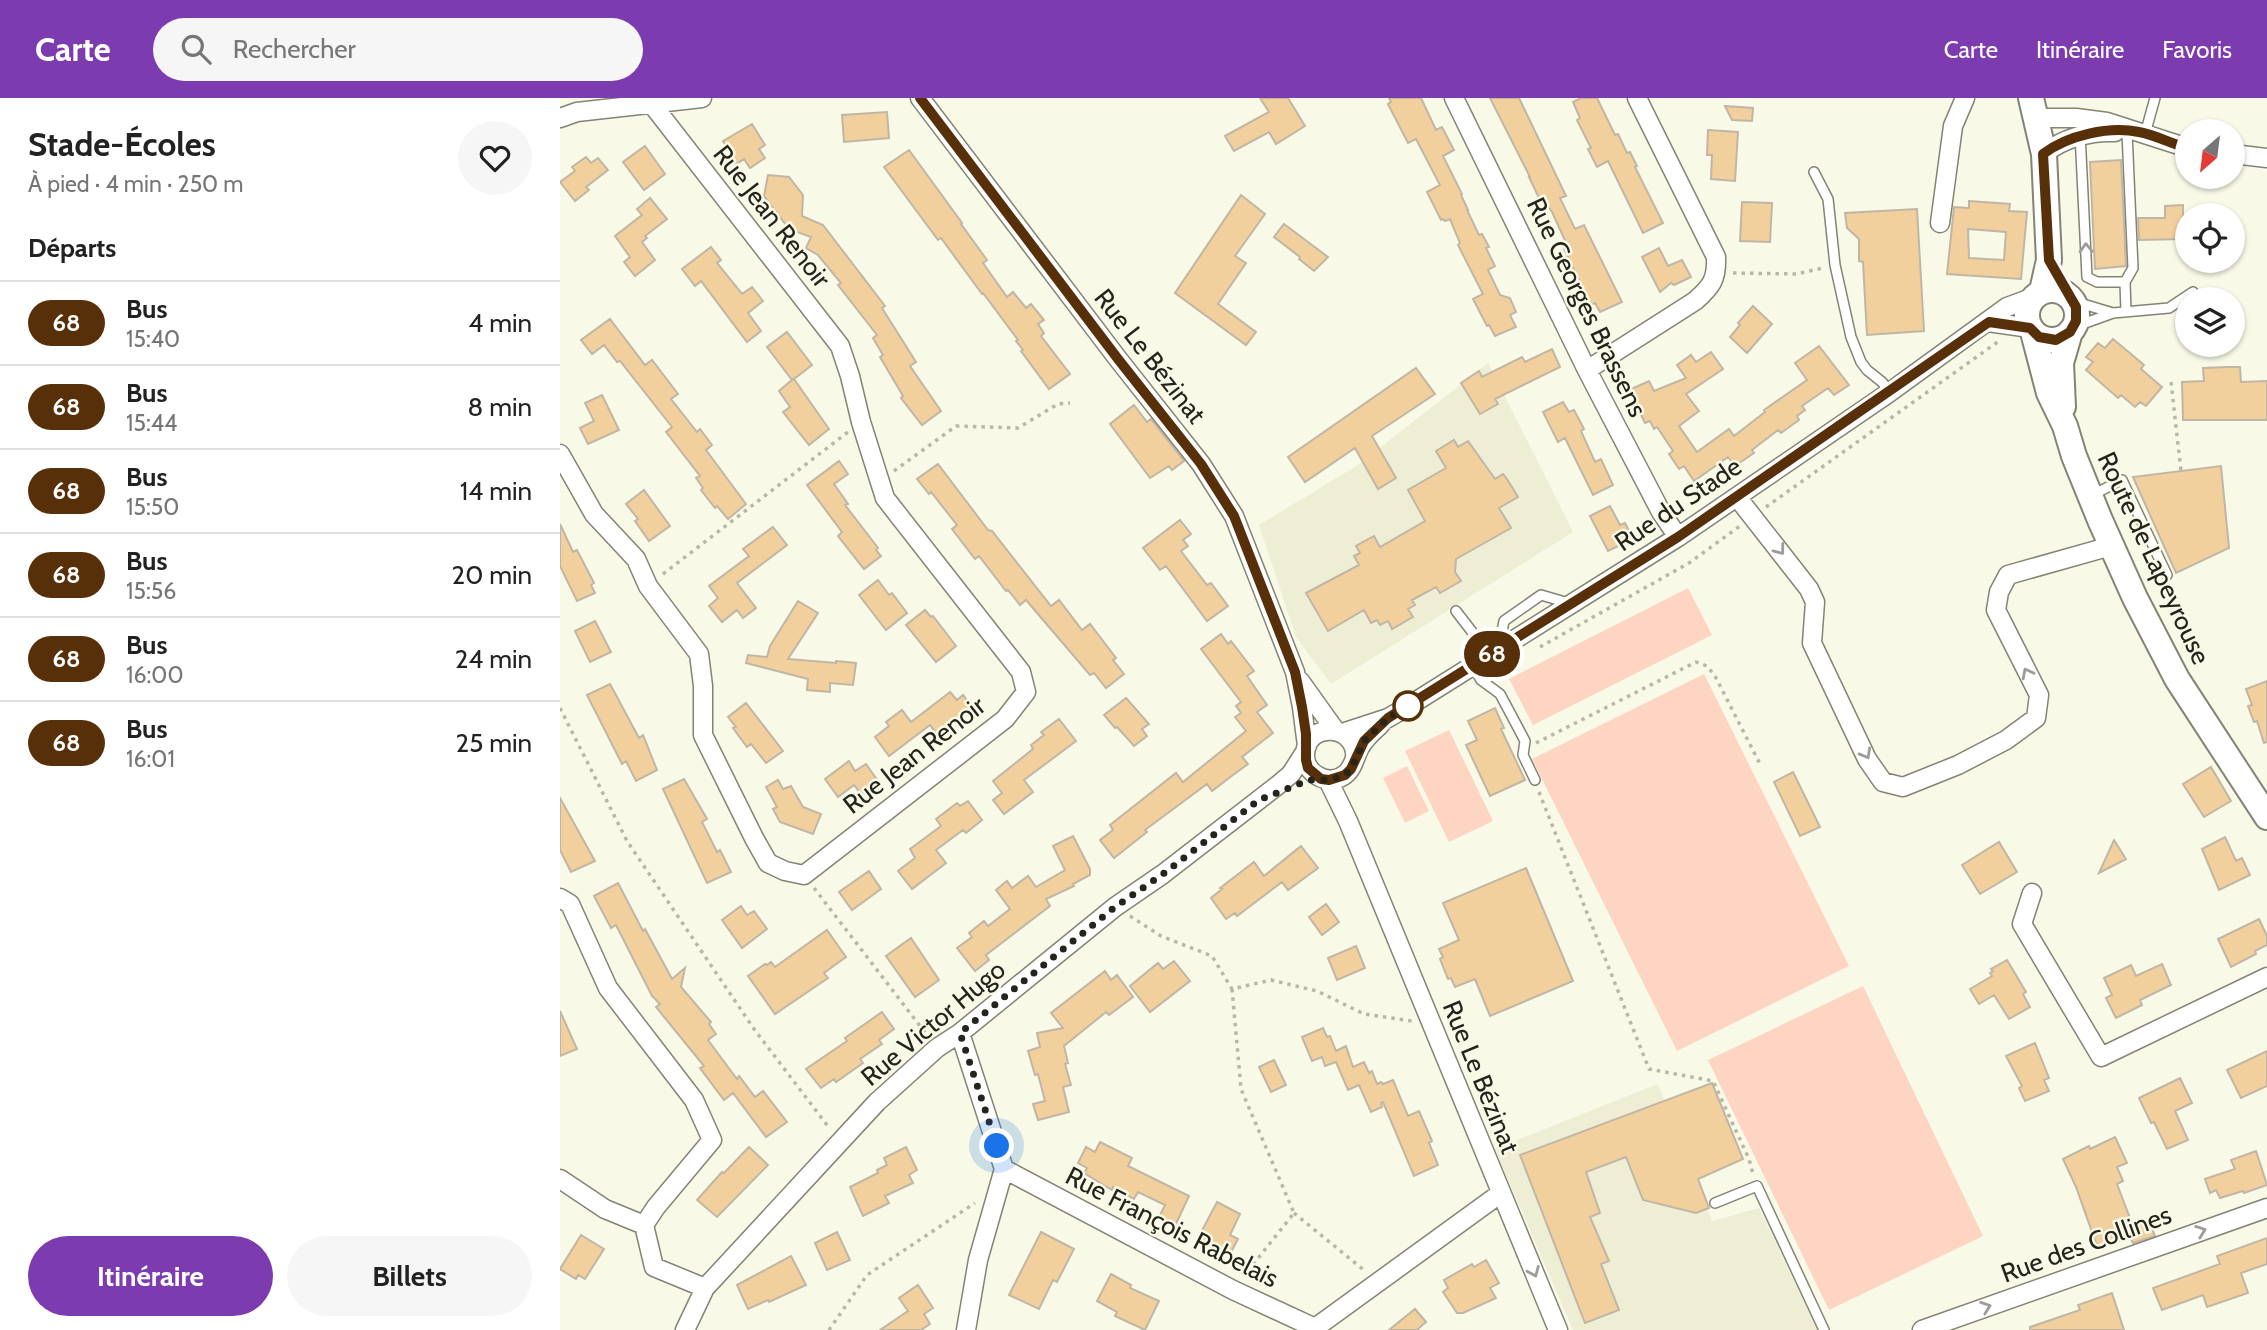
<!DOCTYPE html>
<html lang="fr">
<meta charset="utf-8">
<style>
:root{--surface:#fff;--page:#f6f6f6;--text:#222;--muted:#767676;--line:#e0e0e0;--accent:#7d3bb0}
body{margin:0;font-family:Cabin,sans-serif;background:var(--page);color:var(--text);height:100vh;display:flex;flex-direction:column;font-size:26px;white-space:nowrap}
*{box-sizing:border-box;margin:0}
p{font-size:23px;color:var(--muted)}
.icon{flex:none;width:38px;height:38px;fill:none;stroke:currentColor;stroke-width:2;stroke-linecap:round;stroke-linejoin:round}
.map{position:relative;flex:1;overflow:hidden}
.drawer{display:flex;flex-direction:column;background:var(--surface);width:560px}
.drawer>*{flex:none}
.badge{padding:0 14px;border-radius:23px;font-size:24px;line-height:46px}
.needle{width:46px;rotate:208deg}
.fabs{position:absolute;left:1615px;top:21px;display:grid;gap:14px}
.fabs a{display:grid;place-items:center;width:70px;height:70px;border-radius:50%;background:var(--surface);box-shadow:0 2px 5px #0004;font-size:35px}
.you{position:absolute;width:35px;height:35px;margin:-18px;border:5px solid #fff;border-radius:50%;background:#1a73e8;box-shadow:0 0 0 10px #1a73e833}
.map>.badge{position:absolute;translate:-50% -50%;box-shadow:0 0 0 4px #fff}
h2{padding:0 28px;font-size:26px;line-height:63px}
.round{display:grid;place-items:center;flex:none;width:74px;height:74px;border-radius:37px;background:var(--page)}
.head{display:flex;align-items:center;justify-content:space-between;height:119px;padding:0 28px}
h1{font-size:33px;font-weight:800;line-height:52px}
.button{display:flex;gap:14px;margin-top:auto;padding:14px 28px}
.button a{flex:1;height:80px;border-radius:42px;background:var(--accent);color:#fff;font-size:28px;font-weight:800;line-height:80px;text-align:center}
.button a+a{background:var(--page);color:var(--text)}
ul{padding:0;list-style:none}
li{display:flex;align-items:center;gap:21px;height:84px;padding:0 28px;border-top:2px solid var(--line)}
li div{flex:1}
li b{display:block;font-size:26px}
li em{font-style:normal}
li .badge{min-width:77px;font-weight:700;text-align:center}
header{display:flex;align-items:center;gap:42px;box-sizing:border-box;height:98px;padding:0 35px;background:var(--accent);color:#fff}
header strong{font-size:33px}
nav{display:flex;gap:38px;margin-inline-start:auto;font-size:24px}
.search{width:490px;height:63px;background:var(--page);display:flex;align-items:center;gap:18px;box-sizing:border-box;padding:0 24px;border-radius:38px;color:var(--muted);font-size:26px}
main{display:flex;flex:1;min-height:0}
.map>svg:first-child{display:block}
</style>
<header>
<strong>Carte</strong>
<div class="search"><svg class="icon" aria-label="search" viewBox="0 0 24 24"><circle cx="10" cy="10" r="6"/><path d="M15 15l6 6"/></svg>Rechercher</div>
<nav><a>Carte</a><a>Itinéraire</a><a>Favoris</a></nav>
</header>
<main>
<section class="drawer">
<div class="head"><div><h1>Stade-Écoles</h1><p>À pied · 4 min · 250 m</p></div><a class="round"><svg class="icon" aria-label="heart" viewBox="0 0 24 24"><path d="M12 20l-8-8c-3-5 5-10 8-4 3-6 11-1 8 4z"/></svg></a></div>
<h2>Départs</h2>
<ul>
<li><span class="badge" style="background:#572f08;color:#fff">68</span><div><b>Bus</b><p>15:40</p></div><em>4 min</em></li>
<li><span class="badge" style="background:#572f08;color:#fff">68</span><div><b>Bus</b><p>15:44</p></div><em>8 min</em></li>
<li><span class="badge" style="background:#572f08;color:#fff">68</span><div><b>Bus</b><p>15:50</p></div><em>14 min</em></li>
<li><span class="badge" style="background:#572f08;color:#fff">68</span><div><b>Bus</b><p>15:56</p></div><em>20 min</em></li>
<li><span class="badge" style="background:#572f08;color:#fff">68</span><div><b>Bus</b><p>16:00</p></div><em>24 min</em></li>
<li><span class="badge" style="background:#572f08;color:#fff">68</span><div><b>Bus</b><p>16:01</p></div><em>25 min</em></li>
</ul>
<div class="button"><a>Itinéraire</a><a>Billets</a></div>
</section>
<div class="map">
<svg width="1707" height="1232" viewBox="0 0 1707 1232">
<rect width="100%" height="100%" fill="#f8f9e6"/>
<path fill="#edeed4" d="M928,265L1013,434L771,586L736,539L699,427L798,367Z
M1098,986L1152,1123L1199,1110L1257,1232H1013L935,1051Z"/>
<path fill="#fed4c3" d="M1128,490L1152,537L973,627L949,581Z
M1144,576L1289,868L1117,953L972,661Z
M889,632L933,723L889,744L845,653Z
M847,668L869,713L845,725L823,680Z
M1303,888L1423,1138L1269,1212L1148,962Z"/>
<path fill="#f2d09d" stroke="#c1b6a6" stroke-width="2" fill-rule="evenodd" d="M700,0H728L745,28L716,46L709,34L674,53L665,38L709,14Z
M829,0H861L876,32L882,29L894,52L883,58L902,96L901,97L908,112H907L919,137L922,136L929,149L926,150L935,168L928,172L940,197L950,200L956,214L950,217L956,229L935,238L929,227L927,228L913,201L923,196L898,147L900,145L890,121L885,123L883,121L881,122L867,94L880,87L856,41L848,45L828,6L831,4Z
M930,0H959L1006,98L1000,100L1015,131L1024,127L1062,204L1040,214L1035,205L1031,207L1004,151L1008,149L992,114L982,99L979,100L969,79H970Z
M1021,0H1037L1055,37L1058,36L1067,55L1070,54L1077,68L1075,69L1103,125L1083,135L1048,63L1037,69L1028,51L1031,50L1017,22L1020,20L1013,4Z
M1165,8L1193,10L1192,23L1172,22Z
M327,14L329,40L284,44L282,17Z
M192,26L205,47L199,51L205,60L190,70L184,61L176,66L163,43Z
M1148,32L1178,34L1175,83L1151,81L1152,57H1147Z
M85,48L105,76L84,92L63,64Z
M349,52L402,125L401,126L427,162L423,165L447,199L453,194L466,210L471,206L484,222L478,226L484,235L481,238L510,276L489,291L461,253L463,252L456,243L458,242L423,195L422,196L381,140L378,142L324,69Z
M26,59L31,65L38,60L48,72L26,89L29,92L15,103L0,84L15,73L12,69Z
M1561,62L1566,168L1535,171L1530,64Z
M208,77L229,79L243,97L242,118L263,127L325,208L322,210L356,264L350,268L381,313L362,327L341,300L343,298L320,259L323,257L313,240L317,237L278,187L281,185L258,157L246,150L251,139L229,131L204,98Z
M681,97L705,116L675,158L686,165L658,206L696,234L686,247L615,195Z
M90,100L107,121L85,138L87,140L82,144L95,162L75,178L64,164L70,159L55,138L82,117L77,111Z
M1409,103L1450,106L1449,113L1467,114L1461,181L1387,176L1394,109L1409,110ZM1408,131L1446,134L1444,162L1409,160Z
M1182,104L1212,105L1210,144L1180,143Z
M1623,107V141L1579,142L1578,120H1605V108Z
M1357,111L1364,233L1307,237L1303,164L1299,163V141L1287,130L1285,115Z
M724,126L768,159L754,173L739,161L740,159L714,139Z
M151,149L161,162L157,165L182,196L192,189L203,203L188,215L201,233L187,244L141,183L135,188L122,171Z
M1099,150L1108,168L1122,162L1131,179L1114,187L1111,185L1100,194L1082,159Z
M1193,208L1212,226L1187,255L1170,239L1180,227L1178,225Z
M50,221L85,267L92,262L118,296L111,301L137,334L140,331L152,347L146,352L186,406L168,421L157,408L155,410L141,392L143,390L136,380L140,378L106,334L112,329L60,263L57,264L44,247L32,256L21,242Z
M227,234L252,267L234,281L269,331L249,347L223,314L230,309L219,293L233,281L232,282L207,249Z
M1553,241L1584,267L1581,271L1602,289L1586,308L1580,304L1575,309L1561,297L1558,300L1526,272L1533,264L1526,259L1538,245L1545,250Z
M1259,248L1289,287L1274,297L1268,290L1242,308L1245,312L1237,318L1239,322L1221,335L1218,332L1192,352L1194,355L1175,368L1168,359L1134,383L1124,368L1119,371L1109,356L1113,353L1097,329L1094,331L1090,323L1085,325L1069,292L1089,283L1094,293L1126,280L1117,267L1131,257L1136,264L1151,254L1163,271L1126,296L1139,313L1119,328L1137,354L1169,331L1174,338L1205,314L1204,312L1247,282L1235,265Z
M992,251L1000,269L935,301L938,306L920,316L901,285L919,273L922,279L962,259L965,264Z
M1668,269H1680L1681,284L1707,283V322H1623L1622,284L1644,283L1643,270Z
M856,270L875,296L812,338L836,380L818,391L795,350L745,384L728,359Z
M42,297L59,332L28,346L20,330L34,323L25,305Z
M1003,304L1009,314L1014,312L1024,331L1021,333L1035,364L1041,361L1053,387L1033,397L1005,340L998,344L983,314Z
M574,307L587,324L591,321L624,363L612,372L609,368L590,380L550,326Z
M894,342L898,349L908,343L935,381L943,376L947,381L958,399L939,410L951,430L896,461L895,474L901,483L880,495L876,489L852,502L855,507L848,511L853,519L832,531L828,523L820,527L817,522L811,525L804,512L768,533L746,495L799,467L794,458L800,455L796,448L814,438L820,449L865,423L848,392L886,370L876,353Z
M279,363L288,376L274,386L288,406L285,407L318,450L316,452L321,458L304,471L278,438L282,434L247,387Z
M378,366L428,432L432,433L491,508L499,502L522,532L530,526L556,560L553,562L564,576L546,590L534,575L530,577L466,502L460,507L448,492L446,493L419,458L415,461L392,431L397,427L371,394L369,396L357,381Z
M1661,368L1669,450L1616,475L1573,379Z
M84,392L110,428L89,443L75,423L78,421L66,406Z
M1050,408L1060,427L1065,425L1073,441L1048,453L1030,418Z
M620,422L631,436L623,442L628,448L621,453L647,487L651,485L668,508L647,523L606,468L600,472L583,450Z
M0,426L13,454L17,452L34,485L31,487L35,495L17,503L0,468Z
M213,429L227,447L177,485L196,510L183,520L177,512L162,524L149,508L158,500L149,488L189,458L183,451Z
M318,482L329,497L332,495L347,515L326,532L299,497Z
M238,503L258,515L228,561L276,565V563L296,565L293,587L270,585V594L247,592L248,581L186,565L188,557L207,559L210,548Z
M365,512L371,519L373,518L396,548L376,564L346,527Z
M35,523L51,554L30,564L15,533Z
M661,536L668,546L671,543L694,573L687,578L707,607L697,614L713,635L682,659L688,666L673,677L652,693L647,686L585,732L587,734L554,760L540,742L553,732L550,727L616,675L623,684L686,633L675,619L681,615L676,608L681,604L641,551Z
M1707,583V644L1704,645L1697,623L1694,624L1688,608L1692,607L1686,591Z
M50,586L79,640L83,637L97,672L76,683L66,663L62,666L27,597Z
M390,594L397,602L403,597L413,610L378,638L370,627L329,658L315,639L329,628L326,624L342,612L351,624Z
M566,600L589,626L582,631L587,638L574,648L557,629L555,630L544,617Z
M186,605L223,653L206,665L191,646L187,649L173,630L176,629L168,619Z
M935,610L944,630L941,631L965,682L930,698L906,647L917,642L908,623Z
M499,621L516,643L464,682L473,694L444,716L433,702L442,695L433,683L473,651L471,647L484,637L481,634Z
M289,663L295,673L306,666L318,683L301,696L294,687L278,699L265,681Z
M1651,669L1671,703L1644,719L1623,686Z
M1233,674L1260,729L1240,738L1214,684Z
M124,681L147,721L142,724L157,754L160,752L171,774L147,785L103,691Z
M218,682L223,691L231,688L243,709L261,716L253,736L220,724L213,711L217,709L206,689Z
M0,700L35,763L11,774L0,752Z
M408,703L422,722L406,735L403,732L376,752L386,765L352,791L338,773L355,760L350,751L381,728L376,721L397,705L400,708Z
M513,738L530,771V777L513,786L514,788L486,801L490,808L426,857L429,862L415,873L397,850L412,839L409,835L424,823L428,828L450,811L436,792L447,783L452,790L468,778L476,789L505,772L493,748Z
M1665,739L1676,763L1682,760L1690,777L1659,792L1642,751Z
M1554,742L1566,761L1539,775Z
M1439,744L1457,774L1420,796L1402,767Z
M741,748L758,770L728,792L722,784L677,818L675,815L666,821L651,800L662,791L660,790L694,764L704,778Z
M966,770L1013,883L930,918L915,881L895,889L891,880L888,881L880,861L883,859L879,851L899,842L883,805Z
M309,773L321,791L292,812L279,794Z
M58,785L83,833L85,831L112,881L125,870L121,889L151,924L149,926L156,936L148,942L177,981L179,978L195,999L203,993L227,1024L206,1039L173,995L164,1002L140,970L144,968L96,909L100,906L92,898L56,827L51,830L34,798Z
M766,806L779,824L762,837L749,819Z
M181,808L187,817L194,813L207,831L182,850L162,822Z
M1699,821L1707,838V847L1695,853L1696,856L1671,869L1658,841Z
M267,832L286,859L264,875L268,880L215,916L188,878L205,866L207,867L211,864L215,869Z
M351,840L379,882L355,899L326,858Z
M796,848L805,870L777,882L768,860Z
M1447,862L1466,894L1463,896L1470,909L1449,921L1434,897L1419,906L1410,891L1432,878L1430,875L1433,873L1431,871Z
M614,863L630,883L590,914L570,888L598,865L603,871Z
M1602,866L1611,887L1580,902L1582,907L1556,920L1546,900L1552,897L1544,880L1571,867L1576,878Z
M545,873L551,882L557,877L573,899L549,917L546,914L504,948L508,965L505,966L511,987L503,989L509,1014L478,1022L473,1006L485,1003L478,976L475,977L468,953L480,949L477,935L503,930L491,915Z
M0,913L17,951L0,958Z
M322,914L334,931L319,942L322,946L300,961L303,965L276,984L274,981L261,990L246,971L287,943L285,940Z
M763,930L767,939L770,938L776,953L786,948L793,969L804,964L809,975L812,973L817,986L821,984L823,986L833,982L848,1018L859,1013L872,1043L869,1045L878,1067L854,1078L823,1004L821,1005L822,1009L811,1014L799,987L788,992L776,964L765,968L762,959L752,963L742,939Z
M1475,945L1489,980L1484,982L1489,993L1465,1003L1459,990L1462,988L1446,958Z
M1707,953V988L1681,1000L1667,972Z
M714,962L726,987L711,994L699,969Z
M1620,980L1632,1005L1615,1013L1628,1042L1607,1051L1594,1024L1591,1025L1579,1000Z
M1152,985L1183,1061L1138,1081L1149,1110L1136,1115L1083,1102L1066,1059L1026,1074L1040,1115L1030,1119L1049,1163L1041,1166L1059,1212L1025,1225L960,1057Z
M1555,1039L1567,1065L1557,1069L1563,1083L1557,1086L1573,1128L1588,1121L1595,1138L1573,1145L1570,1139L1538,1151L1516,1089L1503,1061L1529,1048L1530,1051Z
M540,1044L572,1060L568,1068L629,1098L615,1128L599,1119L605,1107L578,1094L574,1101L553,1089L552,1092L524,1075L527,1070L518,1065L526,1049L535,1054Z
M189,1049L208,1067L157,1119L137,1102L162,1074L164,1075Z
M346,1049L357,1072L349,1077L353,1085L325,1098L329,1105L303,1118L290,1089L318,1075L317,1072L327,1067L324,1060Z
M1696,1053L1707,1087L1684,1095L1683,1093L1660,1100L1656,1092L1650,1095L1645,1081L1675,1071L1671,1062Z
M657,1104L680,1116L670,1137L678,1141L670,1156L638,1140Z
M277,1134L290,1162L267,1172L255,1145Z
M481,1134L514,1151L497,1184L493,1182L479,1211L449,1197Z
M21,1137L44,1151L25,1181L18,1177L16,1181L0,1171Z
M1707,1140V1166L1681,1175L1688,1195L1647,1209L1643,1197L1602,1212L1593,1190L1660,1166L1657,1158Z
M231,1158L246,1187L209,1204L208,1202L188,1211L177,1187Z
M926,1162L939,1185L930,1190L936,1200L903,1215H897L883,1194L888,1190L884,1182L912,1166L914,1169Z
M551,1176L571,1187L570,1190L599,1203L585,1232L555,1218L557,1214L537,1203Z
M358,1187L373,1210L364,1216L370,1226L361,1232H320L348,1213L339,1200Z
M1552,1195L1564,1232H1470V1229L1520,1212L1518,1207Z
M855,1211L866,1224L857,1232H829Z"/>
<g fill="none" stroke-linecap="round" stroke-linejoin="round">
<defs>
<path id="lane" d="M1520,35L1527,179L1537,184H1565
M1585,36L1595,0
M1254,74L1268,101L1275,167L1291,239L1301,264L1307,272L1322,284L1330,294
M1513,203L1553,215
M1566,214L1565,184L1573,170L1567,34
M1514,229L1553,215L1609,210L1633,194
M1532,397L1562,382L1607,477
M896,513L930,557
M939,550L944,523L981,497L1012,506
M913,568L921,582L940,596L965,643L963,657L975,682
M1155,1105L1197,1088L1264,1232"/>
<path id="street" d="M360,0L558,261L641,366L674,418L735,574L742,609L747,648
M894,0L1027,272L1101,414L1118,439
M0,20L17,14L142,0
M1476,20H1516L1547,24L1628,50
M1484,56C1503,40 1530,33 1555,34
M1673,56L1707,60
M1380,125L1393,28L1405,0
M1428,224L1470,230
M1027,272L1135,203C1151,189 1157,182 1156,159L1077,0
M0,356L34,416L76,461L88,488L139,556L143,588V637L194,740L208,765L225,773L244,777L445,621L466,594L461,574L325,400L301,324L290,278L280,248L91,5
M1177,399L1249,491L1255,504L1252,545L1307,661L1323,684L1343,689L1398,667L1446,642L1476,620L1479,597L1436,512L1439,494L1448,477L1551,448
M740,583L775,632
M782,635L828,620L847,609L1118,439L1330,294L1447,209L1474,199
M795,660C798,627 747,622 745,656C744,675 767,688 783,678C793,672 794,661 799,651C804,641 812,634 820,627
M768,682L788,723L998,1232
M1472,795L1462,826L1541,959L1707,879
M0,800L10,806L48,890L134,1002L152,1042L96,1109L84,1127L94,1169L145,1190
M400,935L444,1071L418,1162L406,1232
M444,1071L673,1192L755,1230L756,1232
M0,1081L45,1111L84,1127
M755,1230L941,1095
M125,1232L145,1190L317,1004L377,950L400,935L555,809L603,776L718,687L731,676L745,654
M1362,1232L1707,1110"/>
<path id="secondary" d="M1471,0L1484,56L1489,162L1482,193
M1467 217a25 25 0 1 1 50 0a25 25 0 1 1-50 0Z
M1473,234L1489,295L1505,328L1514,358L1540,422L1575,500L1617,581L1707,719
M1503,309L1501,265L1510,234"/>
</defs>
<use href="#lane" stroke="#838473" stroke-width="12"/>
<use href="#street" stroke="#838473" stroke-width="21"/>
<use href="#secondary" stroke="#838473" stroke-width="28"/>
<path stroke="#b7b8a9" stroke-width="3.5" stroke-dasharray="3.5 5" stroke-linecap="butt" d="M1173,175L1236,176L1263,170
M1611,284L1621,373
M334,373L396,328L458,330L498,306L510,305
M1206,409L1439,243
M103,476L288,334
M980,549L1129,465L1180,428
M0,610L67,743L194,931L270,1031
M976,645L1136,564L1147,568L1155,578L1200,666
M979,694L1089,971L1153,983L1189,1061L1193,1076
M254,790L367,937
M570,818L601,838L652,858L672,891L711,882L757,893L804,916L852,923
M672,891L681,991L734,1115L684,1178
M734,1115L805,1173
M269,1232L307,1177L415,1105"/>
<use href="#lane" stroke="#fff" stroke-width="9"/>
<use href="#street" stroke="#fff" stroke-width="18"/>
<use href="#secondary" stroke="#fff" stroke-width="24"/>
</g>
<defs><path id="oneway-chevron" d="M-2-3.5L2.5 0L-2 3.5" fill="none" stroke-width="1.6" stroke-linecap="round" stroke-linejoin="round" transform="scale(1.75)"/></defs>
<g stroke="#9c9c99">
<use href="#oneway-chevron" transform="translate(1526 150) rotate(-92)"/>
<use href="#oneway-chevron" transform="translate(1220 452) rotate(53)"/>
<use href="#oneway-chevron" transform="translate(1467 575) rotate(-117)"/>
<use href="#oneway-chevron" transform="translate(1306 656) rotate(61)"/>
<use href="#oneway-chevron" transform="translate(1641 1133) rotate(-20)"/>
<use href="#oneway-chevron" transform="translate(974 1174) rotate(67)"/>
<use href="#oneway-chevron" transform="translate(1426 1209) rotate(-20)"/>
</g>
<g fill="none" stroke-linecap="round" stroke-linejoin="round">
<defs>
<path id="line" d="M360,0L558,261L641,366L674,418L735,574L742,609L746,636V662L748,670L761,681L769,682L785,677L791,671L804,643L828,620L1118,439L1429,224L1470,230L1479,239L1496,242L1510,234L1516,223V209L1489,162L1483,56C1508,37 1549,28 1579,34C1596,37 1611,46 1628,50"/>
</defs>
<use href="#line" stroke="#fff" stroke-width="16"/>
<use href="#line" stroke="#572f08" stroke-width="10"/>
<path stroke="#24241d" stroke-width="7" stroke-dasharray="0 12.6" d="M437,1048L400,935L555,809L603,776L699,702L749,682H769L785,677L791,671L804,643L828,620L848,608"/>
</g>
<circle fill="#fff" stroke="#572f08" stroke-width="3.5" cx="848" cy="608" r="14"/>
<g text-anchor="middle" stroke-width="5" stroke-linejoin="round" paint-order="stroke">
<g font-size="26" fill="#24241d" stroke="#f8f9e6">
<text transform="translate(212 118) rotate(52)" y="9">Rue Jean Renoir</text>
<text transform="translate(1027 209) rotate(64)" y="9">Rue Georges Brassens</text>
<text transform="translate(590 258) rotate(52)" y="9">Rue Le Bézinat</text>
<text transform="translate(1118 406) rotate(-34)" y="9">Rue du Stade</text>
<text transform="translate(1594 460) rotate(65)" y="9">Route de Lapeyrouse</text>
<text transform="translate(354 657) rotate(-38)" y="9">Rue Jean Renoir</text>
<text transform="translate(373 925) rotate(-40)" y="9">Rue Victor Hugo</text>
<text transform="translate(921 979) rotate(68)" y="9">Rue Le Bézinat</text>
<text transform="translate(612 1129) rotate(27)" y="9">Rue François Rabelais</text>
<text transform="translate(1526 1146) rotate(-20)" y="9">Rue des Collines</text>
</g>
</g>
</svg>
<div class="fabs">
<a><svg class="needle" viewBox="-14 -14 28 28"><path d="M0-13l5 13h-10z" fill="#e53935"/><path d="M0 13l5-13h-10z" fill="#767676"/></svg></a>
<a><svg class="icon" aria-label="locate" viewBox="0 0 24 24"><circle cx="12" cy="12" r="6"/><path d="M12 2v4M12 18v4M2 12h4M18 12h4"/></svg></a>
<a><svg class="icon" aria-label="layers" viewBox="0 0 24 24"><path d="M12 4l9 5-9 5-9-5zM3 14l9 5 9-5"/></svg></a>
</div>
<div class="you" style="left:437px;top:1048px"></div>
<b class="badge" style="left:932px;top:556px;background:#572f08;color:#fff">68</b>
</div>
</main>
